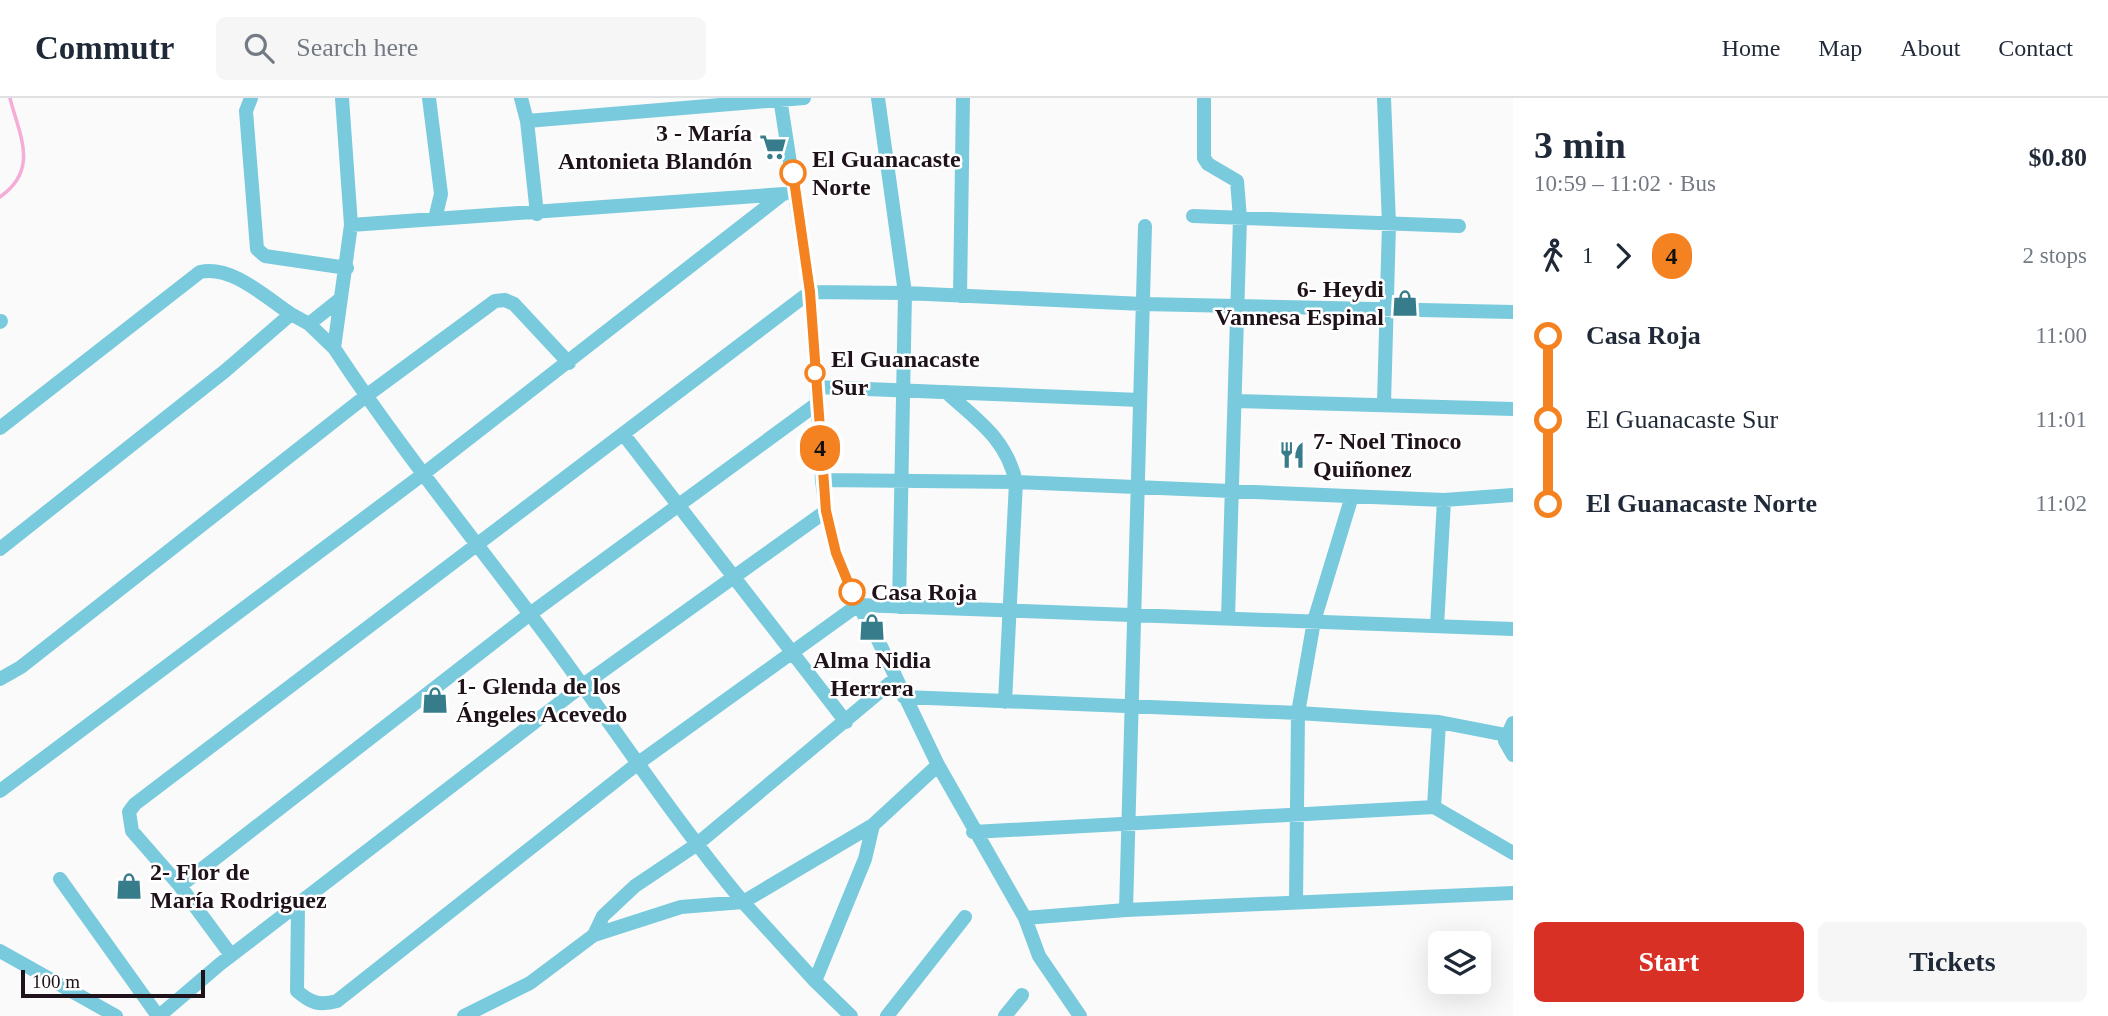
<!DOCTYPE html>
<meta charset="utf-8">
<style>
:root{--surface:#fff;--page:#f6f6f7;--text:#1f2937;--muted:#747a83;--line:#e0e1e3;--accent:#d93025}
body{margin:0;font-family:Georgia,serif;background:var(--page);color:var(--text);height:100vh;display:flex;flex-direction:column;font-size:26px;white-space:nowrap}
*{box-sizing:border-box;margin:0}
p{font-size:23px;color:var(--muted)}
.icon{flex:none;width:38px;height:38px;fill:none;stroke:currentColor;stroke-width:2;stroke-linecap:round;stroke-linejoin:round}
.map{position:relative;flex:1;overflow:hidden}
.sheet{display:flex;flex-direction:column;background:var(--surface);width:595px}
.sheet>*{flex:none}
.badge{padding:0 14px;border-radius:23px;font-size:24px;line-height:46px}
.controls{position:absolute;left:1428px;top:833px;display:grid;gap:14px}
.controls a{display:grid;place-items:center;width:63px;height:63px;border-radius:10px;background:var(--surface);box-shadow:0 7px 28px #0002;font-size:35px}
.scale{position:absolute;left:21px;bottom:18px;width:184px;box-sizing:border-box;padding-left:7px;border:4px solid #1f121a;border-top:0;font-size:19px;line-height:24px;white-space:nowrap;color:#1f121a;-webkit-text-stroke:5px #fff;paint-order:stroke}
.map>.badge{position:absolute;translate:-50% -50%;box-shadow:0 0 0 4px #fff}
.legs{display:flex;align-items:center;gap:10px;height:77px;padding:0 21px;font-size:23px}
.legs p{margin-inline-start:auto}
.summary{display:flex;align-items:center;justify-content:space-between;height:119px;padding:0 21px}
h1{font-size:38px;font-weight:700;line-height:52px}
.action{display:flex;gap:14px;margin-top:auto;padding:14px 21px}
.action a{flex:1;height:80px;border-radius:10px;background:var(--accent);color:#fff;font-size:28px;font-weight:700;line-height:80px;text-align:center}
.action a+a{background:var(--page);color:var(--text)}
ul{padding:0 21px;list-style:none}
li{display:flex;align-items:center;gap:24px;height:84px;font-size:26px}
li i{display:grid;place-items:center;width:10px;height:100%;margin:0 9px;background:currentColor}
li i::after{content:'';width:18px;height:18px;margin:-9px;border:5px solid;border-radius:50%;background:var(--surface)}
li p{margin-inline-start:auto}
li:first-child i{background:linear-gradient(#0000 50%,currentColor 0)}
li:last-child i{background:linear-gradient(currentColor 50%,#0000 0)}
header{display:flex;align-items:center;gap:42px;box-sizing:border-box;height:98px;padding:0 35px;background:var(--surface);border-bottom:2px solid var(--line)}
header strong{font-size:33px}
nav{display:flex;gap:38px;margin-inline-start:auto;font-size:24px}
.search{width:490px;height:63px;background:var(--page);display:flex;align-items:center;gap:18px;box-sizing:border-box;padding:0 24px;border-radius:10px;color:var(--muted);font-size:26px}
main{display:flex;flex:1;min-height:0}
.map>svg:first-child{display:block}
</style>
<header>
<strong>Commutr</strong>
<div class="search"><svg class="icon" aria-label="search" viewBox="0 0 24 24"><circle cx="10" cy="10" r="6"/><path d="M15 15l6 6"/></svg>Search here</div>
<nav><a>Home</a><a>Map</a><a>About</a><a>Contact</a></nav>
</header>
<main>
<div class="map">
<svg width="1513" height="918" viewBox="0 0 1513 918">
<rect width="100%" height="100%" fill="#fafafa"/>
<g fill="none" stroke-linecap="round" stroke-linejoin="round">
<path stroke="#f5acd6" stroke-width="3.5" d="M0,99C40,71 19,37 10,0"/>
<path stroke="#78cadc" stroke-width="14" d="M251,0L246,13L257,151L265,158L347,170
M342,0L351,127L784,96
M429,0L441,96L435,121
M521,0L527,23L537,116
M780,0L810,194L822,382L826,413L836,455L852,496L876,538L938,667L1025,820L1039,858L1080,918
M878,0L905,195L899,509
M1204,0V60L1208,66L1237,83L1240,120L1228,520
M527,23L804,0
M1193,118L1459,128
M351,127L334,250C401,352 478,446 551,544C615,631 674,721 743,804L873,727L938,667
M960,198L963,0
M0,224L1,223
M309,226L339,202
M816,289L1140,302
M946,294C977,322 1006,340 1016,384L1005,604
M1236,303L1513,311
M1384,305L1389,126L1384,0
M0,330L200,174C232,167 265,199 291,216
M624,337L846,624
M822,382L1016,384L1444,402L1513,397
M0,451L225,273L291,216L309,226L334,250
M1437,528L1444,402
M0,581L21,569L366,298L495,203L505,202L514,206L569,265
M904,599L1298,615L1439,624L1506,637
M1513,625L1505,643L1513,657
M0,693L422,377L783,96
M1434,709L1513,755
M973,734L1434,709L1439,624
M60,781L158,918
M180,788L530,516L818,305
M1296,804L1298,615L1314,523L1352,398
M298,808L297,893C311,905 319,908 337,903L637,666L858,507L1513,531
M1126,812L1145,128
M1025,820L1126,812L1513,795
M594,837L681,809L743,804L815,883L851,918
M0,853L116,918
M231,857L180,788L132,733L129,714L135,706L810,194L905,195L1143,206L1513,214
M815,883L865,761L873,727
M159,918L220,866L583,587L826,413
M464,918L530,885L594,837L603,818L635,788L696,747L895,581
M887,918L965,819
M1005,918L1022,897"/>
</g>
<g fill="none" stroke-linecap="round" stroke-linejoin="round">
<defs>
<path id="line-1" d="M793,75L810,194L826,413L836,455L852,494"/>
</defs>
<use href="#line-1" stroke="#fff" stroke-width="16"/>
<use href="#line-1" stroke="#f58220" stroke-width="10"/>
</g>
<defs>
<symbol id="supermarket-bare" viewBox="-9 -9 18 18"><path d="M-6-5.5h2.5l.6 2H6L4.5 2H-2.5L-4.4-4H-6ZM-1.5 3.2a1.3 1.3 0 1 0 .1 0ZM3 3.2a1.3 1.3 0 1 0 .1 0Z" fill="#377c8a" stroke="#fff" stroke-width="2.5" paint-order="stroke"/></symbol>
<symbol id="shop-bare" viewBox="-9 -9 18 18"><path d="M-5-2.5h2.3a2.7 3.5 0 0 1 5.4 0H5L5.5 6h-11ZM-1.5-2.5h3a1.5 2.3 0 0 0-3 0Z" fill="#377c8a" stroke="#fff" stroke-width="2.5" paint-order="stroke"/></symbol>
<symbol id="restaurant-bare" viewBox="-9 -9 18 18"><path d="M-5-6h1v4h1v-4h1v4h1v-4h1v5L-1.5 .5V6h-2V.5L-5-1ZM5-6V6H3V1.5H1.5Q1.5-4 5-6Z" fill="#377c8a" stroke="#fff" stroke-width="2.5" paint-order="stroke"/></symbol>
</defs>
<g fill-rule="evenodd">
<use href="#supermarket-bare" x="754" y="30" width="38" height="38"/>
<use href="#shop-bare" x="1386" y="186" width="38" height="38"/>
<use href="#restaurant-bare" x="1273" y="338" width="38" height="38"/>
<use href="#shop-bare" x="853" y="510" width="38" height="38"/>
<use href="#shop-bare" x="416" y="583" width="38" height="38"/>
<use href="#shop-bare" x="110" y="769" width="38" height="38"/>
</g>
<g fill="#fff" stroke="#f58220" stroke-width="3.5">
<circle cx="793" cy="75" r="12"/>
<circle cx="815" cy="275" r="9"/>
<circle cx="852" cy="494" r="12"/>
</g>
<g text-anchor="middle" stroke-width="5" stroke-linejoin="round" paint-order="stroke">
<g font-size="24" font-weight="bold" fill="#1f121a" stroke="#fff" text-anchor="start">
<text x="752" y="43" text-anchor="end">3 - María<tspan x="752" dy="28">Antonieta Blandón</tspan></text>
<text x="1384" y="199" text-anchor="end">6- Heydi<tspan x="1384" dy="28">Vannesa Espinal</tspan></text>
<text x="1313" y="351">7- Noel Tinoco<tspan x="1313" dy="28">Quiñonez</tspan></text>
<text x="872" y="570" text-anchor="middle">Alma Nidia<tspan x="872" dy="28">Herrera</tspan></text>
<text x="456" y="596">1- Glenda de los<tspan x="456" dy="28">Ángeles Acevedo</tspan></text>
<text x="150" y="782">2- Flor de<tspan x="150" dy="28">María Rodriguez</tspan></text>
</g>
<g font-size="24" font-weight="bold" fill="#1f121a" stroke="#fff" text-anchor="start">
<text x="812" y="69">El Guanacaste<tspan x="812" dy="28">Norte</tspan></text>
<text x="831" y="269">El Guanacaste<tspan x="831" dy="28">Sur</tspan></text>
<text x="871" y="502">Casa Roja</text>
</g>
</g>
</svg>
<div class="controls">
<a><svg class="icon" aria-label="layers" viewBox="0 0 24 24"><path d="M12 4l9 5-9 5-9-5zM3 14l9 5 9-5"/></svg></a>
</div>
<div class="scale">100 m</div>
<b class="badge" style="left:820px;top:350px;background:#f58220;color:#111">4</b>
</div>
<section class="sheet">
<div class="summary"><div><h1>3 min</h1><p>10:59 – 11:02 · Bus</p></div><b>$0.80</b></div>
<div class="legs"><svg class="icon" aria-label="walk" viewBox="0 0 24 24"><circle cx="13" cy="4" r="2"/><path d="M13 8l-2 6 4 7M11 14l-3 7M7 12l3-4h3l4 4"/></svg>1<svg class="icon" aria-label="forward" viewBox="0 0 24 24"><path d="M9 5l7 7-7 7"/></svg><b class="badge" style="background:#f58220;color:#111">4</b><p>2 stops</p></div>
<ul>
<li><i style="color:#f58220"></i><b>Casa Roja</b><p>11:00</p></li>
<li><i style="color:#f58220"></i><span>El Guanacaste Sur</span><p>11:01</p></li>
<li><i style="color:#f58220"></i><b>El Guanacaste Norte</b><p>11:02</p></li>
</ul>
<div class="action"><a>Start</a><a>Tickets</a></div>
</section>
</main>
